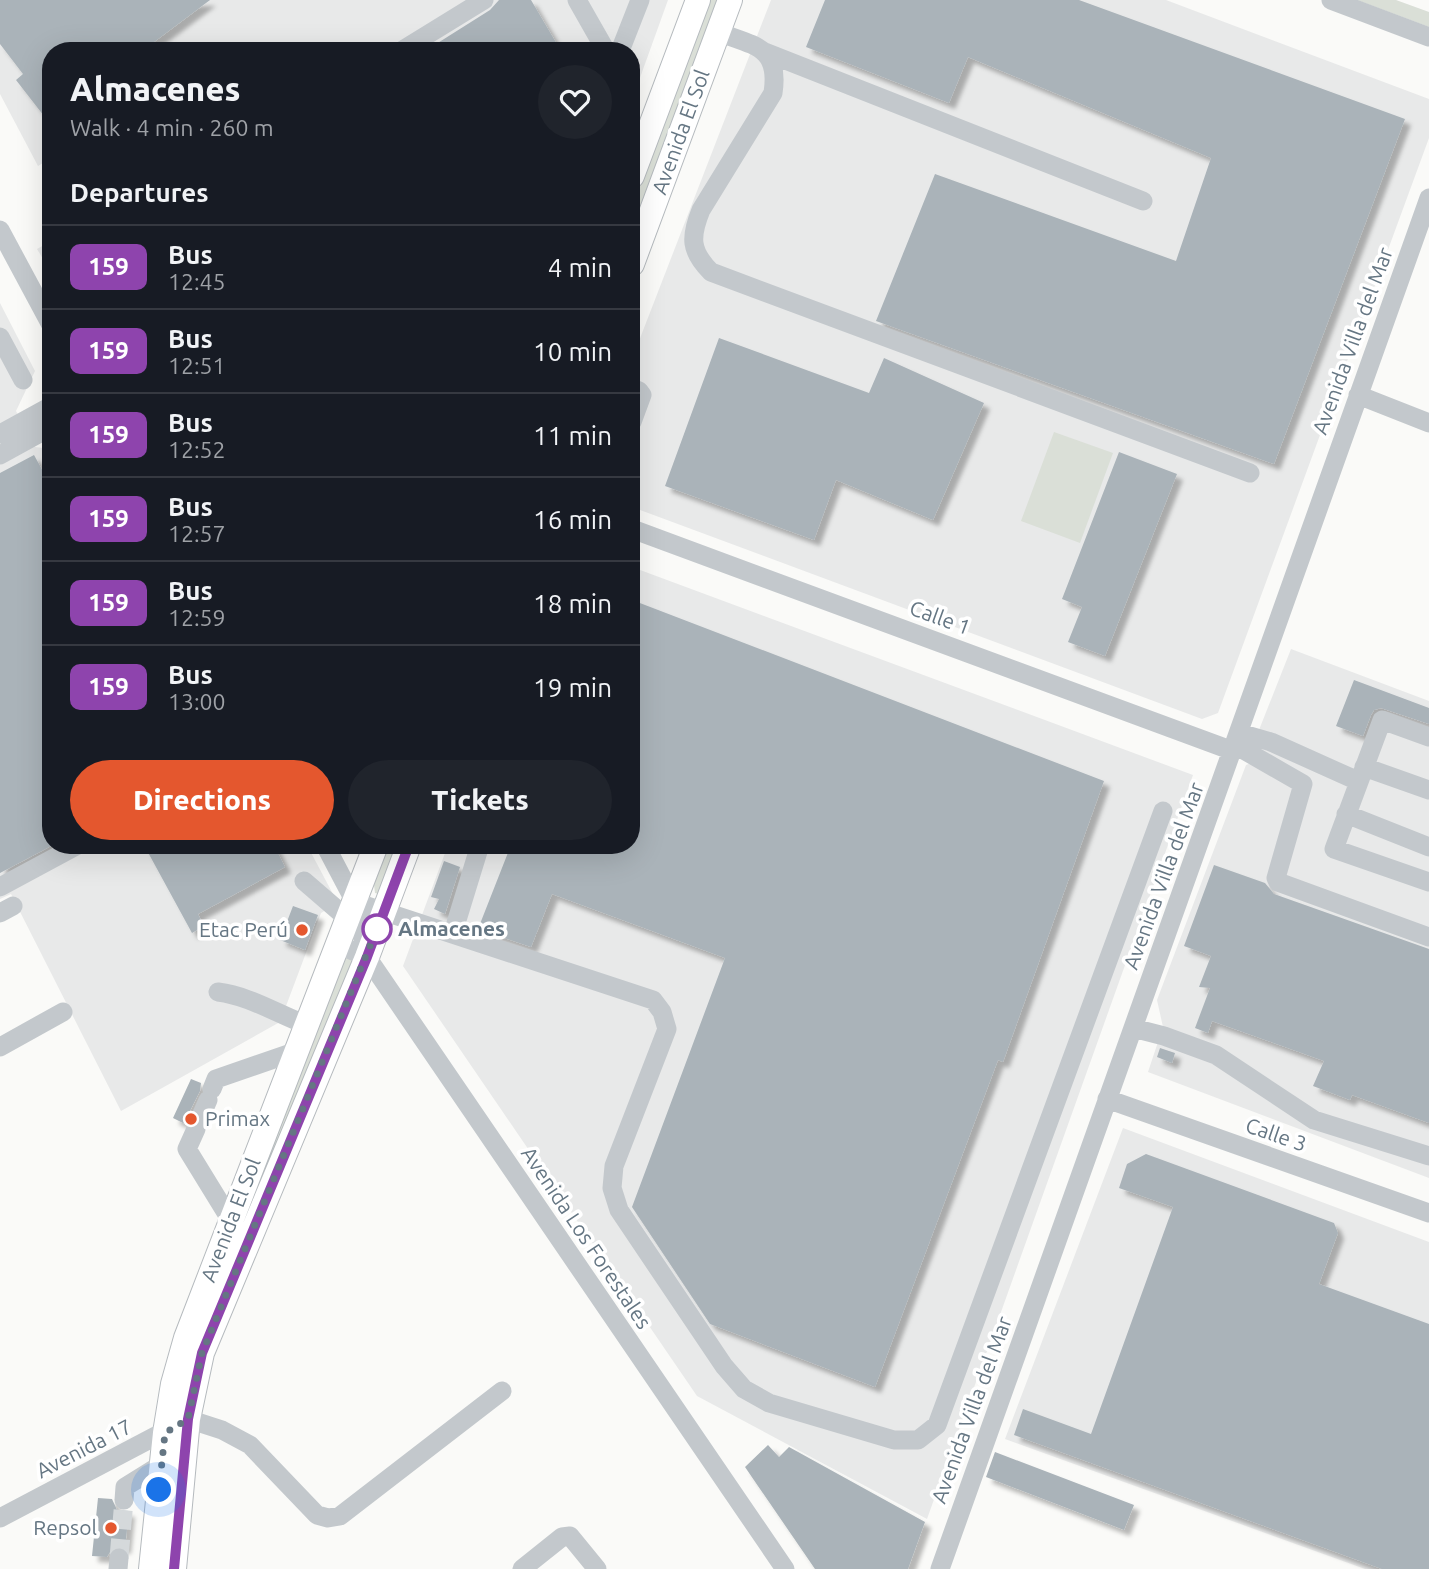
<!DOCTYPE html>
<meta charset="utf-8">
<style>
:root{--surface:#171b24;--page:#20242c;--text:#f1f3f6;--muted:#9ea1a6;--line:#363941;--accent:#e4572e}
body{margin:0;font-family:Ubuntu,sans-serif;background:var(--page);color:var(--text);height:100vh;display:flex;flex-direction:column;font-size:26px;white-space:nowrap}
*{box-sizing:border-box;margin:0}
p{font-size:23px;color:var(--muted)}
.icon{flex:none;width:38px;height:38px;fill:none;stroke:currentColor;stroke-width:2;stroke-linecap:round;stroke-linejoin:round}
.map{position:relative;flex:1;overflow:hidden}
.drawer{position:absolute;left:42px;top:42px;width:598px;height:812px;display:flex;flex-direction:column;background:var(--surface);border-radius:28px;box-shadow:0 7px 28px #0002}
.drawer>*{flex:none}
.badge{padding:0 14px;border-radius:10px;font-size:24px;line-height:46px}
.you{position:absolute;width:35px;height:35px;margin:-18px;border:5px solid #fff;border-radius:50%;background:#1a73e8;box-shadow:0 0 0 10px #1a73e833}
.map>.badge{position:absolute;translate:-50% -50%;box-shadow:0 0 0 4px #fff}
h2{padding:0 28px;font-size:26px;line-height:63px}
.round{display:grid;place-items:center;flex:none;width:74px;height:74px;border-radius:37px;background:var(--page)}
.overview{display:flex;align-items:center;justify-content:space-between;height:119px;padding:0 28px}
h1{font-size:33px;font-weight:800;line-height:52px}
.button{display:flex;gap:14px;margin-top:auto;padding:14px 28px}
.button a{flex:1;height:80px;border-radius:42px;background:var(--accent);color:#fff;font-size:28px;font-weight:800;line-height:80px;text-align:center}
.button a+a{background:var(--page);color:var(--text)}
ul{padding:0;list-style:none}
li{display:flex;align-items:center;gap:21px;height:84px;padding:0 28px;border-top:2px solid var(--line)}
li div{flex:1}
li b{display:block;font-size:26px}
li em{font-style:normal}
li .badge{min-width:77px;font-weight:700;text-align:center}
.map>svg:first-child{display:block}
</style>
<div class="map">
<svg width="1429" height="1569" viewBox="0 0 1429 1569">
<defs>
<filter id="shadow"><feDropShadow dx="6" dy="6" stdDeviation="2" flood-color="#0004"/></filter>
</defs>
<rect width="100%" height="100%" fill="#fafaf8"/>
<path fill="#e8e9e9" d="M0,0H668L632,100V51H51V164L48,160L38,166L0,94Z
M771,0H1166L1429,99V138L1218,713L1202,719L632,507V359Z
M51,241V272L37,249Z
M0,303L35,371L16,411L35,447L51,449V845H307L334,896L326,910L321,913L280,1022L121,1111L11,894L0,899Z
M632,567L1193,775L927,1519L697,1396L403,966L448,845H632Z
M1291,649L1429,701V1178L1148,1072L1163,1027L1157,1000L1246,765L1256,761L1259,730Z
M1123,1128L1429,1242V1569H1365L1005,1439Z"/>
<path fill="#dadfd7" d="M705,0H717L632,228V198Z
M1357,0H1396L1429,12V27Z
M1054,432L1113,453L1080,543L1021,521Z
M389,845H400L379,894L375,893L374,885Z
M347,958L353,960L188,1357L344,959Z"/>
<path fill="#aab3b9" filter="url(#shadow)" d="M0,0H210L142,51H51V125L16,80L23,74L0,44Z
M499,0H531L561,51H425L490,10Z
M825,0H1079L1405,119L1274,464L876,321L935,174L1176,261L1211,158L968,57L949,103L806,47Z
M719,338L869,393L884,358L984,403L933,520L836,480L814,540L665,486Z
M1119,452L1177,474L1105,656L1068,642L1082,607L1062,599Z
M34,455L51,486V846L0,873V473Z
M632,600L1104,781L1003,1062L998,1060L875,1387L710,1324L632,1207L725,958L552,894L531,947L478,929L511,845H632Z
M1354,680L1429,708V724L1381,708L1374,710L1371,715L1363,736L1336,726Z
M144,845H274L285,867L198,914L204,926L192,933Z
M444,861L460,867L445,914L434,909L439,899L431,897Z
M1214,865L1265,883L1274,894L1429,949V1123L1352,1095L1350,1100L1313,1086L1324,1061L1212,1021L1208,1033L1195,1028L1210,988L1199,987L1211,956L1184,946Z
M293,906L318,915L305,950L280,940Z
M1160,1048L1175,1053L1172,1063L1157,1057Z
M191,1079L201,1083L200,1091L190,1111L189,1119L185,1124L173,1118Z
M1146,1154L1334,1223L1338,1233L1319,1284L1429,1324V1569H1382L1014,1435L1023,1409L1091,1434L1173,1207L1119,1188L1127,1164Z
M768,1445L779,1457L789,1447L925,1522L908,1569H815L745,1467Z
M995,1452L1134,1505L1124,1530L986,1477Z
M98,1498L112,1499L117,1510L129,1511L125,1548L113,1547L107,1557L92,1556Z"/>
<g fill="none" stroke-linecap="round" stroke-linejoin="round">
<path stroke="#d5d9db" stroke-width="19" stroke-dasharray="19 10" stroke-linecap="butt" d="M119,1558L124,1500"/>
<defs>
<path id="major" d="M632,176L698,0
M632,264L730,0
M151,1569L165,1433L173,1384L186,1338L376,845
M174,1569L188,1419L202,1353L367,957L409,845"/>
</defs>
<use href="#major" stroke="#b5babe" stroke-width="26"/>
<path stroke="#c3c8cc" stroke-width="19" d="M577,0L606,51
M1331,0L1429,37
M718,32C755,46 780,47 773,93L701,210C690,237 690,251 711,272L1250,473
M401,51L484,0
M620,51L640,0
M765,52L1143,201
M0,230L51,325
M0,337L23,380
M632,388L639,391L642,395L632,422
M1358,395L1429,423
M0,434L51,406
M0,455L51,427
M632,529L1233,751
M1240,733L1271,742L1358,781
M1429,737L1382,720L1334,849L1429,882
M1235,745L1303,784L1276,878L1278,882L1429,937
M1364,767L1429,790
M1346,814L1429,847
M325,845L355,902L653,1000L662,1012L667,1029L614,1166L612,1188L619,1210L724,1366L744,1389L769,1403L894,1440H918L937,1425L1163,811
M304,881L348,919
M0,887L78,845
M355,902L367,957
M0,913L13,906
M453,933L480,845
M339,945L367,957L785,1569
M218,992C250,996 277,1014 307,1025
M1133,1028L1164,1036L1216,1055L1314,1120L1429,1156
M0,1047L63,1012
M212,1089L216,1079L297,1051
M1107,1099L1429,1213
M201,1116L208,1100
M196,1129L187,1149L230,1219
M124,1500L125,1487L162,1464
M0,1518L188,1419L222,1430L250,1445L317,1515L328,1518L340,1516L502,1391
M118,1569L119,1558
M522,1569L562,1537L570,1536L597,1569
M940,1569L1429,198"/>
<use href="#major" stroke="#fff" stroke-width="24"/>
</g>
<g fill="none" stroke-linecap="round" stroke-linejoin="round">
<defs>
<path id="line" d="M174,1569L188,1419L202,1353L367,957L409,845"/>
</defs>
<use href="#line" stroke="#fff" stroke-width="16"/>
<use href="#line" stroke="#8e44ad" stroke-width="10"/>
<path stroke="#657683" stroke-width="7" stroke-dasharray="0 12.6" d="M159,1490L165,1433L188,1419L202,1353L377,929"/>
</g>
<circle fill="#fff" stroke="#8e44ad" stroke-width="3.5" cx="377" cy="929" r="14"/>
<g fill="#e4572e" stroke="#fff" stroke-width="2.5">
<circle cx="302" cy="930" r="7"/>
<circle cx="191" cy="1119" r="7"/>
<circle cx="111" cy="1528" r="7"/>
</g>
<g text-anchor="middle" stroke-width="7" stroke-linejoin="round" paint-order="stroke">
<g font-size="21" fill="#657683" stroke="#fff">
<text transform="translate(681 132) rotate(-70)" y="7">Avenida El Sol</text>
<text transform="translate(1353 341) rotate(-70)" y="7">Avenida Villa del Mar</text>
<text transform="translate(940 618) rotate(20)" y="7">Calle 1</text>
<text transform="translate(1164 876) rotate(-70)" y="7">Avenida Villa del Mar</text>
<text transform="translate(1276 1135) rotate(19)" y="7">Calle 3</text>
<text transform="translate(231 1220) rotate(-69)" y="7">Avenida El Sol</text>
<text transform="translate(586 1238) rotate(56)" y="7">Avenida Los Forestales</text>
<text transform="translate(972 1410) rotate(-70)" y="7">Avenida Villa del Mar</text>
<text transform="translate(84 1449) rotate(-27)" y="7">Avenida 17</text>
</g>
<g font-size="21" font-weight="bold" fill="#657683" stroke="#fff" text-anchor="start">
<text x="398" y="936">Almacenes</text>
</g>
<g font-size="21" fill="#657683" stroke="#fff" text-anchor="end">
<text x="288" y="937">Etac Perú</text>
<text x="205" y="1126" text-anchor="start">Primax</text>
<text x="97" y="1535">Repsol</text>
</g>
</g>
</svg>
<div class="you" style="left:159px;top:1490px"></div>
<section class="drawer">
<div class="overview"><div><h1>Almacenes</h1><p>Walk · 4 min · 260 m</p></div><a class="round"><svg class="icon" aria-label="heart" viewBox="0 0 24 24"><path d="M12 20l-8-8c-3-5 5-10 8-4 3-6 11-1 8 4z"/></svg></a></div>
<h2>Departures</h2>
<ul>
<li><span class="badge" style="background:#8e44ad;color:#fff">159</span><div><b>Bus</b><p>12:45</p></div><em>4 min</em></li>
<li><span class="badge" style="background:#8e44ad;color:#fff">159</span><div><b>Bus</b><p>12:51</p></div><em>10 min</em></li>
<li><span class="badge" style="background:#8e44ad;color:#fff">159</span><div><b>Bus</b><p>12:52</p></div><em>11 min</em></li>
<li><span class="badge" style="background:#8e44ad;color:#fff">159</span><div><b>Bus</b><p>12:57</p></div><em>16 min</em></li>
<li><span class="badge" style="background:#8e44ad;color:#fff">159</span><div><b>Bus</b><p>12:59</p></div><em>18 min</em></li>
<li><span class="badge" style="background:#8e44ad;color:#fff">159</span><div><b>Bus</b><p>13:00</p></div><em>19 min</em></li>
</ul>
<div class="button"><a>Directions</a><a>Tickets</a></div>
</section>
</div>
